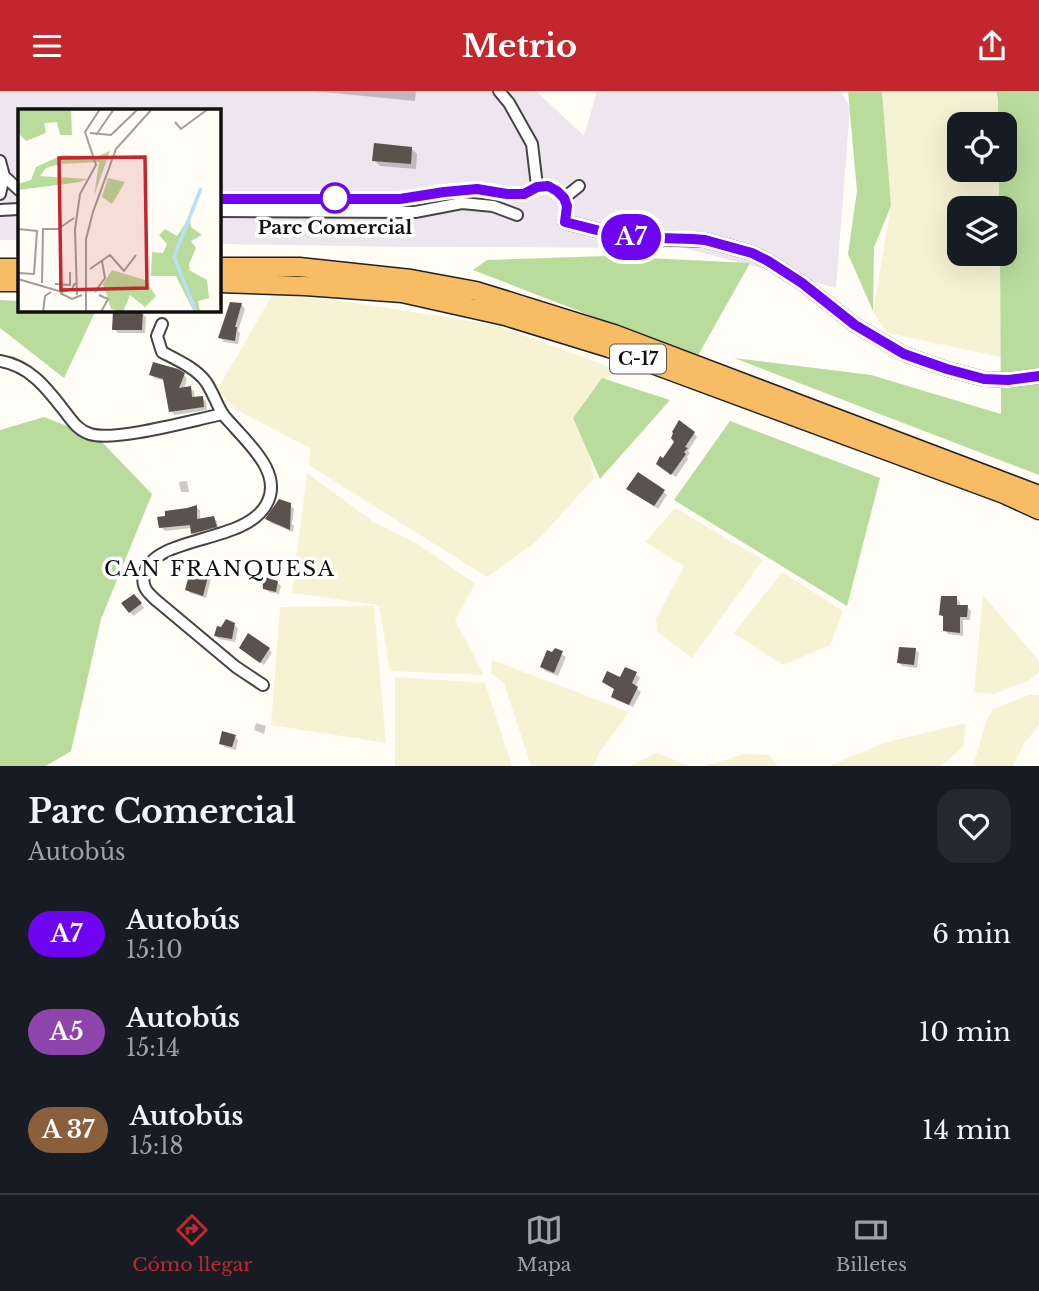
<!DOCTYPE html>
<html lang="es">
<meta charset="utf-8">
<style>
:root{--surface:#171b24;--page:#242831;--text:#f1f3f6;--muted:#9ea1a6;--line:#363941;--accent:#c4262e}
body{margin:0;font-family:"Libre Baskerville",serif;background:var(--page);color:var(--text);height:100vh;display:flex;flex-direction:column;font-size:26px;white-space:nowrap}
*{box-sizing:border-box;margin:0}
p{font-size:23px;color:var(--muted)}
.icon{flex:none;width:38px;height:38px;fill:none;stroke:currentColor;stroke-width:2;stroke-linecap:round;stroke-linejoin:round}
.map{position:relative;height:675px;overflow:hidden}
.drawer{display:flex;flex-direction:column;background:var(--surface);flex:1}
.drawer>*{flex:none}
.badge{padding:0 14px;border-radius:23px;font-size:24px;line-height:46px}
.tools{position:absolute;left:947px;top:21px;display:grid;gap:14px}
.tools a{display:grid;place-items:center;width:70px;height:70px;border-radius:14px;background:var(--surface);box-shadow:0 7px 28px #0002;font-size:35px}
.map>.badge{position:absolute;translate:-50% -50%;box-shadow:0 0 0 4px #fff}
.round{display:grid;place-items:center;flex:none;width:74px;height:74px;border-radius:21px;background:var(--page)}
.head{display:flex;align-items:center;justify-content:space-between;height:119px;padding:0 28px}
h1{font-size:33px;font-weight:700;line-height:52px}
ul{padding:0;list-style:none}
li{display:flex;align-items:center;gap:21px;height:98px;padding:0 28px}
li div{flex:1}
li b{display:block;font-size:26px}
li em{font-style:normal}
li .badge{min-width:77px;font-weight:700;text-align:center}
header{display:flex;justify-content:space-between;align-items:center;height:91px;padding:0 28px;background:var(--accent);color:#fff;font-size:32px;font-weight:700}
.tab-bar{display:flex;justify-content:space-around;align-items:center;height:98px;border-top:2px solid var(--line);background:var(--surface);font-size:19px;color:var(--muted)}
.tab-bar a{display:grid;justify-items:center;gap:4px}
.tab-bar .current{color:var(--accent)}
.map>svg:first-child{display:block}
</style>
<header><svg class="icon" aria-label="menu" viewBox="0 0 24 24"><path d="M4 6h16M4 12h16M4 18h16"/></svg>Metrio<svg class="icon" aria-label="share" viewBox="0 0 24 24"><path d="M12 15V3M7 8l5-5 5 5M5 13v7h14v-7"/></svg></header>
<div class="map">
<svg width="1039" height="675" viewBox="0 0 1039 675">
<rect width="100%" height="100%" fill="#fffdf5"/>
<path fill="#eee6ef" d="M0,0H536L584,45L597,0H841L850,17L836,197L685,157L416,156L219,153V19H19V149H0Z"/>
<path fill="#f6f3d4" d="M882,0H996L998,8V33H959V79H999V117H959V163H1000L1001,266L887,242L873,221L891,115Z
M292,202L495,234L615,278L581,326L594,387L537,450L487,486L309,374L310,357L235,318L217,299L273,203Z
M307,382L375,432L418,453L475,493L455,529L484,584L390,580L379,514L292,502Z
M675,417L763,469L692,567L657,541L656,528L684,475L645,451Z
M782,481L843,520L830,554L783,574L734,542Z
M983,504L1039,570V581L1028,590L994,603L974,601Z
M374,515L386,652L271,634L280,516Z
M492,569L629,621L598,664L594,675H531L504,592L491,582Z
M395,586L485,592L512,675H395Z
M1029,604H1039V635L1025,651L1013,675H973L987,628L993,618Z
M966,632L963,656L941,675H829L884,652Z
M657,662L689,675H629Z
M744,663L769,664L778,675H706Z"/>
<path fill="#b9dc9c" d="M848,0H882L891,115L874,156L873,220L848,163L857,100Z
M996,0H1039V384L734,267L871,284L1001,323L1000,163H1004V117H999V79H1004V33H998V8Z
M606,165L750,172L697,266L473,179L487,169Z
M0,209L19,210V219H96L64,287L0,237Z
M602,287L670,309L600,388L573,327Z
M44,326L98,347L152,403L101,528L71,660L46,675H0V339Z
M730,330L880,387L847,515L674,409Z"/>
<path fill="#0003" d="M313,0H416L415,10Z
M411,57L417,63L416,78L380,75L374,69Z
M231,213L242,214L245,218L238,240L240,242L238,253L224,251L220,247Z
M142,222L146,226L145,242H118L114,238Z
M151,283L184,284L187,288L184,298L190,297L194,300L195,308L202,307L206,310L207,319L174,324L171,320L165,290L154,287Z
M694,342L697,346L688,360L690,362L687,366L688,368L676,386L662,377L663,369Z
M187,390L189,401H181L179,391Z
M663,400L667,404L658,418L632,401Z
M290,414L294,418L292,433L294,435L293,441L271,432L267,428Z
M196,416L200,419V429L213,427L217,430L219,439L196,446L193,442L192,437L165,440L161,436L166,427Z
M208,484L211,488L206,507L190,502L187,498L196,488Z
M277,491L281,495L279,503L269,501L265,497Z
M956,507L960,511V515L967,516L971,520L970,529H963V545L948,543L945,539V527L941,524Z
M138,509L144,517L133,525L130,521Z
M235,534L238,538L235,551L219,548L216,545Z
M269,558L272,562L264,574L245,560Z
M915,558L919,562L917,577L902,575L898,571Z
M555,559L566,566L558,585L545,580L542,576Z
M625,578L636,583L640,587L635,596L641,601L633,616L616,609L613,606Z
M256,632L266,635L264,643L254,639Z
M235,646L238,649L236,659L225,656L221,652Z"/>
<path fill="#5a524d" d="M374,52L412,56L411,73L372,70Z
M230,211L242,212L235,236H237L235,250L218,247Z
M113,220H143L142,239H112Z
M153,271L178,278L185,282L179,297L191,295L192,306L203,305L204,316L169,321L163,288L149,284Z
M679,329L695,341L685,356L688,357L684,361L686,363L671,384L656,373L660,365L663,367L674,351L671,347L673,342L672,341Z
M638,381L665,399L654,415L626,398Z
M279,408L291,412L290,439L265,428Z
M197,414V428L214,425L217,436L191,443L190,434L159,437L157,426L165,425V420L187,417Z
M197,479L209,482L203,505L185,499L189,484L195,486Z
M262,485L278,490L276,501L263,498Z
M134,503L142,512L129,522L121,512Z
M941,505H957V514H968L967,526H960V542L943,540V525L939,524Z
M226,528L235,532L232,548L214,545L217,535L221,536Z
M248,542L270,557L260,572L239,557Z
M899,556L916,557L914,574L897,572Z
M555,557L563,560L554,582L540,576L547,559L552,561Z
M625,576L637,581L632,592L638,596L629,614L611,606L614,598L602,591L607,580L620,586Z
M222,640L236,644L232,656L219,653Z"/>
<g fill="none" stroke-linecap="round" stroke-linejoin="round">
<defs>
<path id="minor" d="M499,0L509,12L532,53L537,95
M0,70L4,85L0,103
M4,85L19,99
M564,107L579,95
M219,108H400L444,101L477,98L507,103H524
M0,119L19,118
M219,120L415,121L462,112L493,115L517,124
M162,233L157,245L162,261C177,269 196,277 206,291C212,300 216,311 221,320C224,326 230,331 235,337C253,357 283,385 266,414C244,453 155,444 144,483C141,496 148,502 157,510L236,576L263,594
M0,270C31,275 48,299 66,322C73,331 78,339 90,343C115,351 193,329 223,323"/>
<path id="tertiary" d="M565,131L624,146L705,149L752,162L768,170L802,192L855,234L904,263L947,278L984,288L1008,289L1039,285"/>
<path id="trunk" d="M219,176H299L411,188L476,200L614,243L1039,404
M0,177H19
M0,191H19
M219,192L305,195L402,202L505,225L609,257L1004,403L1039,419"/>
</defs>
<use href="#minor" stroke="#444" stroke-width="14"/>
<use href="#tertiary" stroke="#444" stroke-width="16"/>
<use href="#trunk" stroke="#222" stroke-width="21"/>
<use href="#minor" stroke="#fff" stroke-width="10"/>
<use href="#tertiary" stroke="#fff" stroke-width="12"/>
<use href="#trunk" stroke="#f7bc64" stroke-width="18"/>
</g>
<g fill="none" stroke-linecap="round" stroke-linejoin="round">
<defs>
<path id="line" d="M219,108H400L444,101L477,98L507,103H524L537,96L548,95L557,100L564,107L567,115L565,131L624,146L693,148L705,149L752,162L768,170L802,192L855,234L904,263L947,278L984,288L1008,289L1039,285"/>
</defs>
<use href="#line" stroke="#fff" stroke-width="16"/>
<use href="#line" stroke="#6f05f0" stroke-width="10"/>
</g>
<circle fill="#fff" stroke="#6f05f0" stroke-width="3.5" cx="335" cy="107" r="14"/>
<g text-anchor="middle" stroke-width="7" stroke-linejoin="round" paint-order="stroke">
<rect fill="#fff" stroke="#585858" stroke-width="2" x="610" y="253.5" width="56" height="29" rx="5"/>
<g font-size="18" font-weight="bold" fill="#111">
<text x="638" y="274">C-17</text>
</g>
<g font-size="19" font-weight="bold" fill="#111" stroke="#fff">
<text x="335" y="143">Parc Comercial</text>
</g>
<g font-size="21" letter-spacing="2" fill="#111" stroke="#fff">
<text x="220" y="485">CAN FRANQUESA</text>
</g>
</g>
<g transform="translate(18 18)">
<rect width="203" height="203" fill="#fffdf5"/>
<path d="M0,0H53L54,26H42L39,13L26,14L28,24L8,32L0,24ZM92,42L76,87L81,53L42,55L28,59L22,67L69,70L62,73L0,81V75L13,71L18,58L44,46L80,47ZM90,69L107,73L94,95L84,88ZM171,109L173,118L184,126L173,132L178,139L171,155V161L189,171L191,189L180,192L182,203H176L158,167H133L134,143L145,144L149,135L141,126L147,120L159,127ZM94,161L127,171L138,187L127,198L112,186L105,203L93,200L85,175Z" fill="#b9dc9c"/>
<path fill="none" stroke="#b9e0f7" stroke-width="3.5" d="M178,203L156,148L183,79"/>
<path fill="none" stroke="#a09f9a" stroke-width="2" d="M157,13L163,20L190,0M72,24L93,26L120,0M78,26L96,0M0,120L19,122L16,165L0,164M72,160L92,146L106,162L118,146M0,170L44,183L54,180L57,174M24,174L25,120H40L56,109M37,175L52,176V163M77,183L87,169L84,152M42,184L54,190L64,186M59,186L57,120L62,85L78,56L67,23L82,0M81,186L90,190L83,203M25,203L27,187L33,183M68,203V130L75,103L98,40L134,0"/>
<path fill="#c4262e" fill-opacity="0.15" stroke="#c4262e" stroke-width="3.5" d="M127,48L129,179L43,181L41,49Z"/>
<rect width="203" height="203" fill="none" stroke="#111" stroke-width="3.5"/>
</g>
</svg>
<div class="tools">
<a><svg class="icon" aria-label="locate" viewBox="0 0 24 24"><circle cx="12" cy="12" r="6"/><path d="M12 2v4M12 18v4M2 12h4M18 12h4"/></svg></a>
<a><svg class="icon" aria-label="layers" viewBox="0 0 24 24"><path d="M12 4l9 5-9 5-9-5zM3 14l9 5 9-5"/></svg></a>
</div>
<b class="badge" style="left:631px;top:146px;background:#6f05f0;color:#fff">A7</b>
</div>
<section class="drawer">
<div class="head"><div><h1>Parc Comercial</h1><p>Autobús</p></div><a class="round"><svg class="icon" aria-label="heart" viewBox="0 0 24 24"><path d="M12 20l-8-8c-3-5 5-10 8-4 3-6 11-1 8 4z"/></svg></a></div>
<ul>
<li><span class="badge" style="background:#6f05f0;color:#fff">A7</span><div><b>Autobús</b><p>15:10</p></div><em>6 min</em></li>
<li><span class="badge" style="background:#8e44ad;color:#fff">A5</span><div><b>Autobús</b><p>15:14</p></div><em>10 min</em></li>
<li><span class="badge" style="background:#8b5e3c;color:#fff">A 37</span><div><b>Autobús</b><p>15:18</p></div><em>14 min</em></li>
</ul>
</section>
<nav class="tab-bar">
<a class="current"><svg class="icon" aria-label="directions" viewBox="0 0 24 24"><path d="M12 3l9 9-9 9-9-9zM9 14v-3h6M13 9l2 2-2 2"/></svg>Cómo llegar</a>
<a><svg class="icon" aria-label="map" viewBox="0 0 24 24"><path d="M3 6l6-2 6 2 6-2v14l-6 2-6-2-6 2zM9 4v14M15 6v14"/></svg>Mapa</a>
<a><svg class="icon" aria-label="tickets" viewBox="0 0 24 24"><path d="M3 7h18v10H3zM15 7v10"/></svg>Billetes</a>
</nav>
